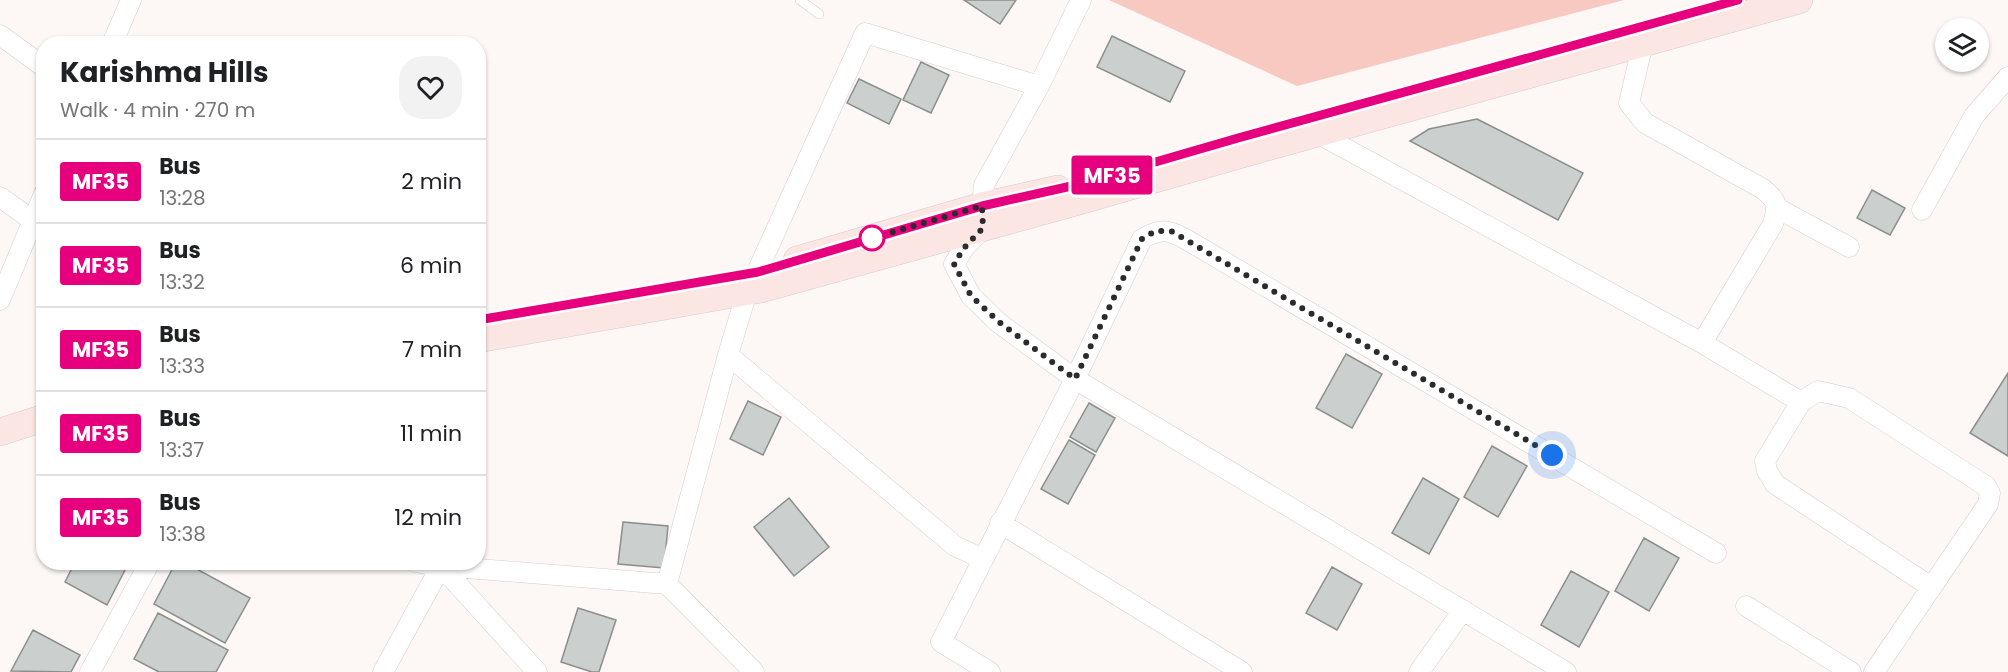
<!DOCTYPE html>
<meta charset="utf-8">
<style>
:root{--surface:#fff;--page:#f2f2f2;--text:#202124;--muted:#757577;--line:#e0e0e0}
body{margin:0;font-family:Poppins,sans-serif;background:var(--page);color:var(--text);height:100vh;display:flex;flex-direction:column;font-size:22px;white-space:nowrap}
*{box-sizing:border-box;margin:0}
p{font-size:20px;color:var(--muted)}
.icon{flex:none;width:33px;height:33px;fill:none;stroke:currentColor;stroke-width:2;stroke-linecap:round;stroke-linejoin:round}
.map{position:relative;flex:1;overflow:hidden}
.side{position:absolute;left:36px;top:36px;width:450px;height:534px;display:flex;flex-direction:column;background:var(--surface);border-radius:24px;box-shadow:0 2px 4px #0004}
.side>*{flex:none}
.badge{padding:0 12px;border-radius:4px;font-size:21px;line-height:39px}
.controls{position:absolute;left:1935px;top:18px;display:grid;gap:12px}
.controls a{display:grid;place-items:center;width:54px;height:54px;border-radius:50%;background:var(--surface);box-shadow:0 2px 4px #0004;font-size:30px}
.you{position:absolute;width:30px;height:30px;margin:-15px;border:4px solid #fff;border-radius:50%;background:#1a73e8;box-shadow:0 0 0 9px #1a73e833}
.map>.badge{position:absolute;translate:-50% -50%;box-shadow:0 0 0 3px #fff}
.round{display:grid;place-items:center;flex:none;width:63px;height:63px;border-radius:24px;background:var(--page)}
.overview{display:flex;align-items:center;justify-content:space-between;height:102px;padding:0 24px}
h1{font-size:28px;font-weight:700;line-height:45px}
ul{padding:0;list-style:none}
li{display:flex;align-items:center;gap:18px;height:84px;padding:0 24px;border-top:2px solid var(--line)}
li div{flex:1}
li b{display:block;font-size:22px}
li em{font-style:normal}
li .badge{min-width:66px;font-weight:700;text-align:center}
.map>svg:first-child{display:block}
</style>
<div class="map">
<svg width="2008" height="672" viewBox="0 0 2008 672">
<rect width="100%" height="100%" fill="#fdf7f6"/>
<path fill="#f7c9c1" d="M1109,0H1624L1297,86Z"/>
<path fill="#cbd0cf" stroke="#8a8f8e" stroke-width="1.5" d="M964,0H1016L1000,24Z
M1112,36L1185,71L1170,102L1097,67Z
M921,62L949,75L931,113L903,100Z
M859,79L901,99L889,124L847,103Z
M1477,119L1583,173L1558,220L1410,141L1429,129Z
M1872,190L1905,208L1890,235L1857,218Z
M1346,354L1382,374L1352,428L1316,408Z
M2008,373V456L1970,433Z
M748,401L781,417L763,455L730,439Z
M1089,403L1115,418L1096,452L1070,437Z
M1069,440L1095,455L1068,504L1041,489Z
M1492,446L1527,466L1498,517L1464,497Z
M1423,478L1459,499L1429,554L1392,533Z
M789,498L829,547L794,576L754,527Z
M623,522L668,526L664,568L618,564Z
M1644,538L1679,558L1649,611L1615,591Z
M75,562H117L126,568L107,605L65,582Z
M176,562H184L250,598L225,643L154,604Z
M1332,567L1362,584L1337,630L1306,613Z
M1571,571L1609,592L1579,647L1541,625Z
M578,608L616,620L599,672H592L561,662Z
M158,613L228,650L216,672H159L134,659Z
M33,630L80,655L71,672L11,671Z"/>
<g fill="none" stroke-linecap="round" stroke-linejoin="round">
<defs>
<path id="lane" d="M800,0L819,14"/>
<path id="street" d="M1081,0L1039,86L984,185L982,206L983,228L964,248L954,264L971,296L999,323L1075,379L1566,672
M0,35L44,67
M1643,43L1629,103L1645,123L1763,189C1778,201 1778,206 1773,224L1702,343
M112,44L131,0
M1317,133L1702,343L1801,402L1818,391L1849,398L1986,486L1990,493L1988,504L1874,672
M0,197L32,220
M1777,208L1849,247
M1922,210L1974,116L2008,77
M757,272L865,33L1039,86
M0,300L44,194
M728,355L955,546L983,559
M1801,402L1765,461L1767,471L1775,484L1931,587
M1000,523L1242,672
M415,562L441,566L537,672
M667,584L754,672
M1746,606L1851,672
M90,672L150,562
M383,672L441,566L667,584L728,355L747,292
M990,672L941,642L1075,379L1142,239C1163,227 1169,230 1189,241L1716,553
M1419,672L1463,610"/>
<path id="secondary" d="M797,260L982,206L1058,189
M478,339L761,289L1079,201L1242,154L1799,0
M0,432L44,418"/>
</defs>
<use href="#lane" stroke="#d4cecd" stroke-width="10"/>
<use href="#street" stroke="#d4cecd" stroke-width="21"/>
<use href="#secondary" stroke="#d4cecd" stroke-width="28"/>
<use href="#lane" stroke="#fff" stroke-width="9"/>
<use href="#street" stroke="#fff" stroke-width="20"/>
<use href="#secondary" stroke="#fbe6e3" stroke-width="27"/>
</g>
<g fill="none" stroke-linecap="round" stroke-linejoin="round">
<defs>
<path id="line" d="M478,320L758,272L982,206L1076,185L1238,138L1738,0"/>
</defs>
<use href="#line" stroke="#fff" stroke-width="14"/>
<use href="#line" stroke="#e6007e" stroke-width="9"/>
<path stroke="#2c2a2a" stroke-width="6" stroke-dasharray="0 10.8" d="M872,238L982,206L983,228L964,248L954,264L971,296L999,322L1075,379L1142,239L1155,231H1171L1552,455"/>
</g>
<circle fill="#fff" stroke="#e6007e" stroke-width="3" cx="872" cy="238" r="12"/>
</svg>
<div class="controls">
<a><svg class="icon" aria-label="layers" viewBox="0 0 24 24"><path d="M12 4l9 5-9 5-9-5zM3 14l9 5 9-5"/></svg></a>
</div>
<div class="you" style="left:1552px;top:455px"></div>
<b class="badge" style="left:1112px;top:175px;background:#e6007e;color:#fff">MF35</b>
<section class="side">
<div class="overview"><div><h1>Karishma Hills</h1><p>Walk · 4 min · 270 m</p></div><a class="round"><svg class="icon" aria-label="heart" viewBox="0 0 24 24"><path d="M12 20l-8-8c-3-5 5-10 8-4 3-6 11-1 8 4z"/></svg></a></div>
<ul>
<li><span class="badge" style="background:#e6007e;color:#fff">MF35</span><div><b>Bus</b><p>13:28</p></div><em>2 min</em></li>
<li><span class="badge" style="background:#e6007e;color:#fff">MF35</span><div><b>Bus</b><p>13:32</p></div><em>6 min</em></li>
<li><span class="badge" style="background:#e6007e;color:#fff">MF35</span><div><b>Bus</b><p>13:33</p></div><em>7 min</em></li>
<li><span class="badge" style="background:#e6007e;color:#fff">MF35</span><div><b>Bus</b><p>13:37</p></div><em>11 min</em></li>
<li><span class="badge" style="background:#e6007e;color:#fff">MF35</span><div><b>Bus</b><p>13:38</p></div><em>12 min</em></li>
</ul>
</section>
</div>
